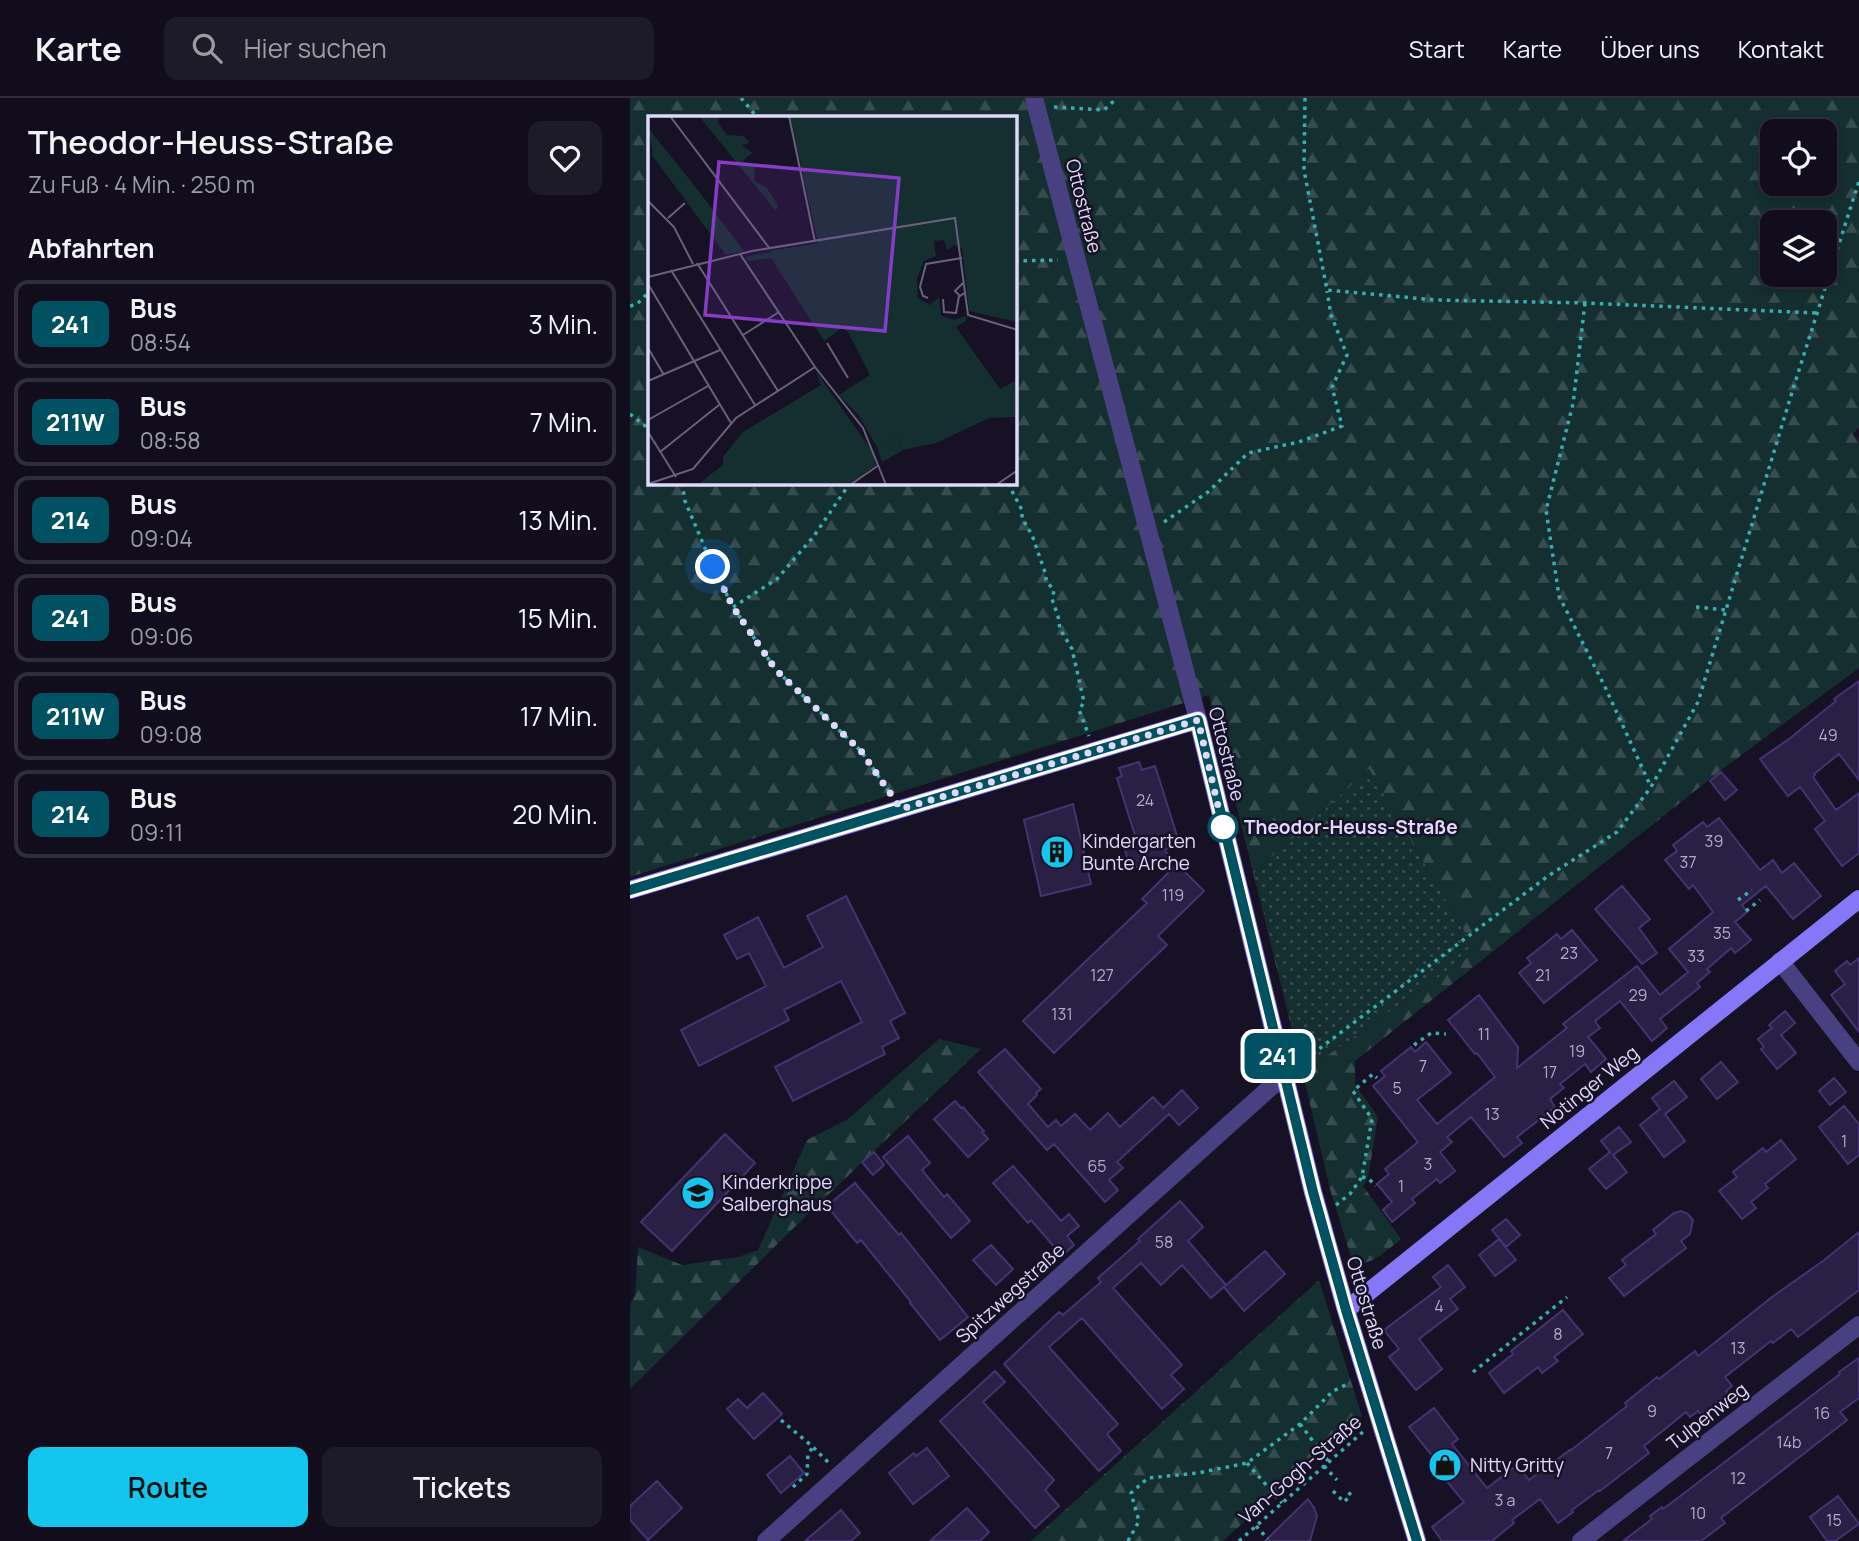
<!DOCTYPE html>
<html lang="de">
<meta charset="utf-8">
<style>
:root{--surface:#110d1c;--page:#1e1b29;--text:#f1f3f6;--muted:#9c9ca3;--line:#302d3b;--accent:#14c5ed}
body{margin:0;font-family:Manrope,sans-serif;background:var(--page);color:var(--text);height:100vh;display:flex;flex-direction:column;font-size:26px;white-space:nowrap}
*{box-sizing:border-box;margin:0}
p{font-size:23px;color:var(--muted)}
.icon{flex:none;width:38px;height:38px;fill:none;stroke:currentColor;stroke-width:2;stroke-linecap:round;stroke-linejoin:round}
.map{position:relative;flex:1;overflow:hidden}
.details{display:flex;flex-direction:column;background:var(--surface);width:630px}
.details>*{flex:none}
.badge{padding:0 14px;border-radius:10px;font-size:24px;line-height:46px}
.fabs{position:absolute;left:1130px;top:21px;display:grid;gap:14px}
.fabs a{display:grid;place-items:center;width:77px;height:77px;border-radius:14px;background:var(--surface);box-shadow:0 4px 10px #0003,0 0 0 2px var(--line);font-size:35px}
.you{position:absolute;width:35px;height:35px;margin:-18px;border:5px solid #fff;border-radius:50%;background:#1a73e8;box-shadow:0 0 0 10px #1a73e833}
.map>.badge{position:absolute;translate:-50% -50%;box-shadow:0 0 0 4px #fff}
h2{padding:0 28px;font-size:26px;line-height:63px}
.round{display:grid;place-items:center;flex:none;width:74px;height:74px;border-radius:14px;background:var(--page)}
.summary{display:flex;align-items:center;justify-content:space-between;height:119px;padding:0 28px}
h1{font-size:33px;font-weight:600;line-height:52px}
.primary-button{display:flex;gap:14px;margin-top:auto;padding:14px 28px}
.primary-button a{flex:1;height:80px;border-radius:14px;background:var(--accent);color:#111;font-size:28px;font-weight:600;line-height:80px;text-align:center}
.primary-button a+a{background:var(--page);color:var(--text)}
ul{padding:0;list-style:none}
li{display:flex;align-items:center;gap:21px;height:88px;margin:0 14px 10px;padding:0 14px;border:4px solid var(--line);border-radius:14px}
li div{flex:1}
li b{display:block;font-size:26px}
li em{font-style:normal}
li .badge{min-width:77px;font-weight:700;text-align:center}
header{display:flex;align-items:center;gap:42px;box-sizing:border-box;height:98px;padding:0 35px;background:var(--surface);border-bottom:2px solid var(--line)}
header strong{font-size:33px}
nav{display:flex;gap:38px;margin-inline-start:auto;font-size:24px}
.search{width:490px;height:63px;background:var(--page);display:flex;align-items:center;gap:18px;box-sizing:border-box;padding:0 24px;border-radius:14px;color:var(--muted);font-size:26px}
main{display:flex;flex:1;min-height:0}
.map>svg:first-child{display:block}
</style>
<header>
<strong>Karte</strong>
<div class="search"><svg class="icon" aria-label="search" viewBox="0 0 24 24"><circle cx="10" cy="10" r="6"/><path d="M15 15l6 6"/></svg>Hier suchen</div>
<nav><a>Start</a><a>Karte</a><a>Über uns</a><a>Kontakt</a></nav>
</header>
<main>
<section class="details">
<div class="summary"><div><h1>Theodor-Heuss-Straße</h1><p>Zu Fuß · 4 Min. · 250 m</p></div><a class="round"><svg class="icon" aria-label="heart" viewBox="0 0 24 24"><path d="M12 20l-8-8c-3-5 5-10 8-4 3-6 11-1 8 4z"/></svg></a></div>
<h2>Abfahrten</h2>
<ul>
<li><span class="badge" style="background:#005262;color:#fff">241</span><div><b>Bus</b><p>08:54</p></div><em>3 Min.</em></li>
<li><span class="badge" style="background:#005262;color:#fff">211W</span><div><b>Bus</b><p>08:58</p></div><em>7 Min.</em></li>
<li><span class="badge" style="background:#005262;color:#fff">214</span><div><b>Bus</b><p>09:04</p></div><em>13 Min.</em></li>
<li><span class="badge" style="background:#005262;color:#fff">241</span><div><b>Bus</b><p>09:06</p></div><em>15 Min.</em></li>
<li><span class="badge" style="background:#005262;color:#fff">211W</span><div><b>Bus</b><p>09:08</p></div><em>17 Min.</em></li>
<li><span class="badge" style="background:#005262;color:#fff">214</span><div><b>Bus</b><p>09:11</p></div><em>20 Min.</em></li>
</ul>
<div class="primary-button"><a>Route</a><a>Tickets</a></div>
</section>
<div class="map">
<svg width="1229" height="1443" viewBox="0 0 1229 1443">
<defs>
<pattern id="grass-dots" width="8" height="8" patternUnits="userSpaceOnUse" patternTransform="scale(1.75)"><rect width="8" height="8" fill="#152e2f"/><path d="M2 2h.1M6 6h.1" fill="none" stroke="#374c4e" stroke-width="1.8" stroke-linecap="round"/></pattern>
<pattern id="forest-firs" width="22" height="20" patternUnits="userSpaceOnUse" patternTransform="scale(1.75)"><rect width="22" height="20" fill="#152e2f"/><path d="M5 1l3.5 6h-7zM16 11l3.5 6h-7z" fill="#374c4e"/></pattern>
</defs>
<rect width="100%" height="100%" fill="#171126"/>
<path fill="url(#grass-dots)" d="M739,671L846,853L674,974L624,775Z"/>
<path fill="url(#forest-firs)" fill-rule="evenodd" d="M0,0H1229V329L1223,336L1229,344V570L1090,673L725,963V986L748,1019L738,1080L733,1088L771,1141C758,1151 744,1166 727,1166L721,1159L700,1091L673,976L579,597L0,779ZM19,19H385V385H19ZM1143,33H1195V86H1143ZM1143,124H1195V177H1143ZM739,671L846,853L674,974L624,775Z
M309,941L351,951L177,1117L0,1291V1207L5,1197L8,1149L52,1167L108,1159L128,1152L177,1042L218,1021Z
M689,1182L732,1318L593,1443H401Z"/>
<path fill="#2a1f45" stroke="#443370" stroke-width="2" d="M1229,583V682L1209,656L1184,676L1185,677L1183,679L1206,712L1229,695V755L1212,768L1185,731L1195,723L1170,689L1158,698L1130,661L1159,641L1206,603L1204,601Z
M509,664L512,672L525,668L550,747L534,752L540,758L500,771L494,748L507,744L487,680L492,678L489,670Z
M1091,674L1107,692L1095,702L1080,683Z
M443,706L461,786L411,798L394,722Z
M1089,720L1130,772L1143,762L1152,775L1164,765L1191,798L1163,821L1136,788L1112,807L1117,814L1105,824L1121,842L1105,855L1101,850L1077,871L1080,874L1067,885L1070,889L1030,921L1037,930L1022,943L990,903L965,923L970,930L958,939L976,961L961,974L955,966L930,986L934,990L920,1001L925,1009L887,1039L892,1045L874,1059L841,1019L817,1039L822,1044L810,1054L825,1073L810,1085L807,1081L782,1101L785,1105L762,1124L753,1112L762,1104L747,1086L759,1076L755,1071L788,1044L743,988L755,978L751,973L781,949L785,954L796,944L821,975L787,1002L807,1026L865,979L847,955L845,956L818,922L849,897L888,949L887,970L937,930L933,926L1007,868L1030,897L1058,874L1039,851L1083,814L1063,787L1059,791L1035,762L1047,753L1043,747L1073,724L1077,729Z
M547,766L574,793L528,838L537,847L424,955L393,923L517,805L512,801Z
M992,788L1020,821L1009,830L1027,855L1012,866L965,811Z
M216,798L275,915L260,923L269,940L252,949L255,956L163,1003L145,969L232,924L211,883L154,912L159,922L69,968L51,932L136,888L119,855L107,861L94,837L128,819L154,870L193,849L177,818Z
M942,832L967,862L914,905L889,875L901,865L897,860L911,849L927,836L931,841Z
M1229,860V934L1201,897L1215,886L1205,873L1217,863L1220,867Z
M1155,913L1165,925L1151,937L1166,955L1147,971L1131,951L1134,949L1128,941L1142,930L1139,927Z
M375,951L411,991L406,995L407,997L398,1006L418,1029L426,1022L431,1028L445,1016L460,1032L478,1015L490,1029L523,999L533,1010L552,992L568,1010L549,1027L539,1016L487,1064L493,1070L479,1082L488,1092L475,1104L424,1046L417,1052L348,974Z
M1091,964L1108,984L1087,1001L1071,981Z
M1204,980L1216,994L1200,1007L1189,993Z
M1044,983L1057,999L1035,1016L1055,1043L1034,1059L1010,1027L1030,1011L1022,1000Z
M325,1003L331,1010L333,1009L343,1021L354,1033L352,1034L358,1041L338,1059L304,1021Z
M1214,1008L1229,1026V1057L1218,1066L1189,1029Z
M989,1029L1001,1044L983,1057L997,1074L976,1091L959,1071L980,1054L971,1043Z
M95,1036L125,1065L42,1153L11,1124Z
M278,1038L300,1065L292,1072L314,1099L317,1096L340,1123L321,1140L253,1059Z
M1151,1042L1166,1061L1135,1086L1138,1090L1121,1104L1126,1110L1112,1121L1089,1093L1107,1079L1103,1074L1133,1050L1136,1054Z
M244,1054L254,1067L243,1077L232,1064Z
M383,1068L431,1123L439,1116L449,1128L437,1138L444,1147L432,1158L401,1122L398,1125L363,1085Z
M225,1085L269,1137L271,1135L338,1219L310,1242L280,1205L281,1204L231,1142L227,1145L197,1108Z
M550,1103L573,1129L558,1143L596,1187L581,1200L552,1167L531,1187L511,1165L483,1190L552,1267L541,1277L554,1291L532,1311L452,1220L419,1249L488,1326L477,1336L491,1353L469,1373L374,1266L429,1214L433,1217L471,1184L468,1180L510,1143L508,1141Z
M1051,1113L1058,1116L1063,1122L1060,1136L1051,1143L1056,1150L994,1198L979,1180L996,1167L992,1162L1026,1136L1023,1132L1044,1115Z
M876,1121L890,1137L876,1149L862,1132Z
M1229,1134V1192L1168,1239L1161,1231L1143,1245L1141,1243L1095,1279L1102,1288L1096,1293L1098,1296L1071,1317L1068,1313L1060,1319L1056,1314L1014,1348L1019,1355L970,1393L969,1392L942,1412L943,1414L928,1425L910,1401L882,1422L884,1425L862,1443H812L802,1429L834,1404L800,1363L804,1360L779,1329L804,1310L828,1341L822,1346L857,1390L887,1367L899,1382L940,1352V1353L997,1308L995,1305L1027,1279L1029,1281L1065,1253L1068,1258L1142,1199L1193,1163Z
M869,1141L886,1162L865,1178L849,1157Z
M361,1147L383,1171L366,1187L343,1162Z
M635,1153L655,1176L614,1213L594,1189Z
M818,1167L835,1189L820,1201L828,1211L789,1241L812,1271L786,1292L759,1259L769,1251L754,1232L811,1189L803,1179Z
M933,1212L953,1236L924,1259L928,1263L912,1275L908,1269L874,1295L859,1275L883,1256L881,1253Z
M1229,1260V1300L1210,1314L1217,1322L1091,1420L1095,1425L1071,1443H993L1022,1421L1020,1418L1032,1409L1033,1411L1053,1396L1210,1276L1209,1274Z
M365,1273L375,1284L353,1304L424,1382L415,1392L429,1408L405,1430L310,1323Z
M133,1295L152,1316L124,1341L97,1311L108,1301L117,1310Z
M297,1350L319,1378L283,1406L259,1375L284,1355L286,1358Z
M160,1358L174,1375L151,1395L137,1377Z
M27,1383L52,1410L18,1442L0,1422V1408Z
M1208,1398L1229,1426L1205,1443H1197L1180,1419Z
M678,1401L684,1410L687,1418L680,1443H635Z
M337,1410L359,1434L350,1443H300Z
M211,1412L230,1435L221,1443H175Z"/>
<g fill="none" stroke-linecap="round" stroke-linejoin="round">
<path stroke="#39adb0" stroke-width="3.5" stroke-dasharray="3.5 5" stroke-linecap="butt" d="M111,0L127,19
M675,0L674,72L697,192L806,202L955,205L1187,215
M424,9L474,12L487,0
M385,163L428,162
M955,205L943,306L916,412L929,498L976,591L1021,689
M0,208L7,206L19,194
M0,316L19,331
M52,385L55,403L83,469L103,509L146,572L231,653L260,695
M379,385L383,395L392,412V420L402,437L416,477V482L424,493L422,501L428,518L430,531L442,551L454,604L449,612L459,638
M534,424L578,394L618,355L669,344L712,328L702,289L717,257L701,217L697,193
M103,509L147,481L184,438L220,385
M1066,509L1096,512
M1108,802L1122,792
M1116,813L1130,802
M784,947L801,935L816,936
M669,966L918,778L987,734L1021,689L1068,604L1163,291L1229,83
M732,1079L738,1080L746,1088
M706,1107L720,1096L732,1079L742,1021L723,993L743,976L747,980
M843,1274L937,1199
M151,1322L183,1349L199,1365
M670,1326L698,1363
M617,1365L652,1405
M694,1368L707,1382
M163,1389L177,1376L178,1356L183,1349
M703,1393L714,1404L721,1397L718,1394
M626,1428L638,1441
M498,1443L509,1423L501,1395L518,1380L568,1375L617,1365L670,1326L703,1293L720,1285
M609,1443L734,1333"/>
<path stroke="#484081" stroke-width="18" d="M404,0L568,622
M1150,863L1229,964
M136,1443L653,978
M951,1443L1229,1227"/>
<path stroke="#8577f5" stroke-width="18" d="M0,792L568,622L683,1094L716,1212L787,1443
M716,1212L1229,801"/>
</g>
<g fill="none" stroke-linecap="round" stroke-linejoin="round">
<defs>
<path id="line" d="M0,792L568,622L683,1094L716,1212L787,1443"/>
</defs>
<use href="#line" stroke="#fff" stroke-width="16"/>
<use href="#line" stroke="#005262" stroke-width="10"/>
<path stroke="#e0d9fc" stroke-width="7" stroke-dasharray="0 12.6" d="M83,469L103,509L146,572L231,653L271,711L568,622L593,729"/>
</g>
<defs>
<symbol id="building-disc" viewBox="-11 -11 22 22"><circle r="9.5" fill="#14c5ed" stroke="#171126"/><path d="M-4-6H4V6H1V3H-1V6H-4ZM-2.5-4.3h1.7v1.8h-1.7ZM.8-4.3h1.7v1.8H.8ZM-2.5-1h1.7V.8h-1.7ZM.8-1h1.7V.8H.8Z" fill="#111"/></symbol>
<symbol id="school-disc" viewBox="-11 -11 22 22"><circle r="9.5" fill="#14c5ed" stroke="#171126"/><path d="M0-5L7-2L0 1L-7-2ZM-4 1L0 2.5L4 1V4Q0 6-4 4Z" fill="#111"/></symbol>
<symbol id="shop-disc" viewBox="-11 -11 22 22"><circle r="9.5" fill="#14c5ed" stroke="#171126"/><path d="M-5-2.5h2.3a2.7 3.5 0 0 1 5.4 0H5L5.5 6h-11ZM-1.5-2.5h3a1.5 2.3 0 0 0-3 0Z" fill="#111"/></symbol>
</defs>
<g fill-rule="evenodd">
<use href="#building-disc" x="408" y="735" width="38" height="38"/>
<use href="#school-disc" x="49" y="1076" width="38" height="38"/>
<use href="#shop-disc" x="796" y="1348" width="38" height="38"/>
</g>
<circle fill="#fff" stroke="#005262" stroke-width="3.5" cx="593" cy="729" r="14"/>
<g text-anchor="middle" stroke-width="5" stroke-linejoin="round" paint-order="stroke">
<g font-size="16" fill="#b2aace">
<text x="1198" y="643">49</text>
<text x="515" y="708">24</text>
<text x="1084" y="749">39</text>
<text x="1058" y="770">37</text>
<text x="543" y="803">119</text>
<text x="1092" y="841">35</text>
<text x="939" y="861">23</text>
<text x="1066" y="864">33</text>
<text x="472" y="883">127</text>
<text x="913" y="883">21</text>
<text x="1008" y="903">29</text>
<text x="432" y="922">131</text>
<text x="854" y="942">11</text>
<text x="947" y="959">19</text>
<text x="793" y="974">7</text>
<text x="920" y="980">17</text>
<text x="767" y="996">5</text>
<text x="862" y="1022">13</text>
<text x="1214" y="1049">1</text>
<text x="798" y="1072">3</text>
<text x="467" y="1074">65</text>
<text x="771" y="1094">1</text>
<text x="534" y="1150">58</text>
<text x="809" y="1214">4</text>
<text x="928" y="1242">8</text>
<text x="1108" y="1256">13</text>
<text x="1022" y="1319">9</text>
<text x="1192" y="1321">16</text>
<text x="1159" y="1350">14b</text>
<text x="979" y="1361">7</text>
<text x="1108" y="1386">12</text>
<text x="875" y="1408">3 a</text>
<text x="1068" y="1421">10</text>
<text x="1204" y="1428">15</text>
</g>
<g font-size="19" fill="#e0d9fc" stroke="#171126">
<text transform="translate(454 108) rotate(76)" y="7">Ottostraße</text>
<text transform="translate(597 656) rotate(76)" y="7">Ottostraße</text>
<text transform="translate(959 989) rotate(-39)" y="7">Notinger Weg</text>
<text transform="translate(380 1195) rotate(-42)" y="7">Spitzwegstraße</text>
<text transform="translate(737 1205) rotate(73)" y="7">Ottostraße</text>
<text transform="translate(1077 1318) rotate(-38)" y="7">Tulpenweg</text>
<text transform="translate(670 1371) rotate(-41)" y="7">Van-Gogh-Straße</text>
</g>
<g font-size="19" font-weight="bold" fill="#e0d9fc" stroke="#171126" text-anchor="start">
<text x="614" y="736">Theodor-Heuss-Straße</text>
</g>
<g font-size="19" fill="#e0d9fc" stroke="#171126" text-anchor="start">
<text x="452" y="750">Kindergarten<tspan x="452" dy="22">Bunte Arche</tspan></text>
<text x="92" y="1091">Kinderkrippe<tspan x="92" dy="22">Salberghaus</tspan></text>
<text x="840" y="1374">Nitty Gritty</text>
</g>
</g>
<g transform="translate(18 18)">
<rect width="369" height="369" fill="#171126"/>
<path d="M147,131L159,147L135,158L122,135Z" fill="#152e2f"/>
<path d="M51,0H72L70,7L79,19L96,20L102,27L94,29L104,37L95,45L107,50L106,65L119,72L130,90L128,95ZM142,0H369V206L321,195L314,132L306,129L299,134L296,124L286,125L288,140L276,145L269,163L270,182L282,189L291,181L293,199L306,204L318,200V205L308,211L352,273L369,264V301L341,302L288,327L255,334L250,321L229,331L211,300L191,279L222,259L200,216L195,211L176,225L123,142L100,145L97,141L170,127ZM147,131L159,147L135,158L122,135ZM0,12L50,74L96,135L78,139L0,34L5,39ZM167,254L224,335L214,359L200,369H49L75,349V341L95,316L173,269Z" fill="#152e2f" fill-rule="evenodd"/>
<path d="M250,321L255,334L234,346L229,331ZM224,335L228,349L214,359L206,344Z" fill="#152e2f"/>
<path fill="none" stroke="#67617c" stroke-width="2" d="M22,0L122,133M141,0L167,126M0,85L26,111L45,148M20,102L37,87M92,138L167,251L215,312L238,369M49,147L130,275M23,154L107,289M0,161L104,135L307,102L320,199L370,214M316,166L307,175L312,180L318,176M0,168L83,307M280,182L275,180L272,171L278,148L314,142M295,183L296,196L308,197L311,180M95,219L131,196M179,227L200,262M0,232L16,259M0,265L72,234M0,304L60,270M0,316L28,361M12,336L71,289M0,368L45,353L88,302L167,251M202,369L231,349M348,369L370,354"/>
<path fill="#853dc5" fill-opacity="0.15" stroke="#853dc5" stroke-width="3.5" d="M71,46L251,62L237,215L57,199Z"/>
<rect width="369" height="369" fill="none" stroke="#e0d9fc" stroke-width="3.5"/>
</g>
</svg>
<div class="fabs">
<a><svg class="icon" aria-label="locate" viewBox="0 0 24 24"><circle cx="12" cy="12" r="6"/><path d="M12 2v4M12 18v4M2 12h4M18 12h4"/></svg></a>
<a><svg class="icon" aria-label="layers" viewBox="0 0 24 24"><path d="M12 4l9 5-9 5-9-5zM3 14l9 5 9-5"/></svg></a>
</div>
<div class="you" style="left:83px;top:469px"></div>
<b class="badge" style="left:648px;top:958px;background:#005262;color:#fff">241</b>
</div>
</main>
